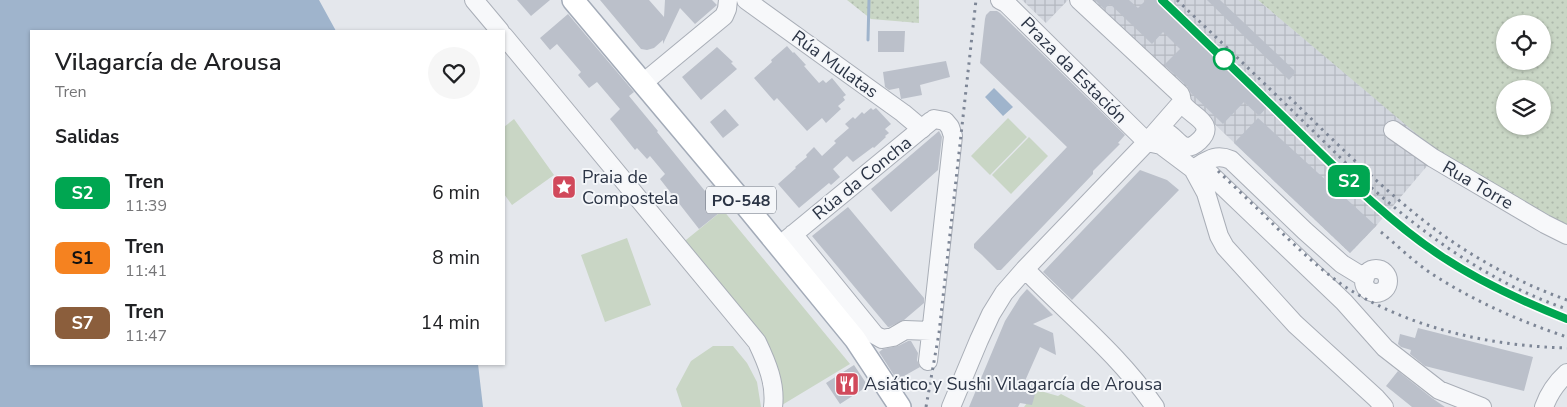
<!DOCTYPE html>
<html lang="es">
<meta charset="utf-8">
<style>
:root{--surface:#fff;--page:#f6f6f6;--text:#202124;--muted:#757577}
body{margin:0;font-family:"Nunito Sans",sans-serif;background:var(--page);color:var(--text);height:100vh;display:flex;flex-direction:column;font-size:19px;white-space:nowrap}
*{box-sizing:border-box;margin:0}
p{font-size:16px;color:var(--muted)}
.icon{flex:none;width:28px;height:28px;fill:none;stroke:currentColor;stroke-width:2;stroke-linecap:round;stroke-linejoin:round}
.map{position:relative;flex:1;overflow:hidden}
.panel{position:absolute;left:30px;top:30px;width:475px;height:335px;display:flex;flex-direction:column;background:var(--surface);border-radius:0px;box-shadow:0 1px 4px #0004}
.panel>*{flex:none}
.badge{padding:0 10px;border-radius:8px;font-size:18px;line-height:32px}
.fabs{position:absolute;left:1496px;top:15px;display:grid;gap:10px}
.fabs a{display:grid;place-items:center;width:55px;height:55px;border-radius:50%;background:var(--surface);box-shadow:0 1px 4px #0004;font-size:25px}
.map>.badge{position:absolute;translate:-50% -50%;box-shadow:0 0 0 2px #fff}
h2{padding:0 25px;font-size:19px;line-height:45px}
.round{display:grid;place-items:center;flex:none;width:52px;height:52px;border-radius:26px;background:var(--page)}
.overview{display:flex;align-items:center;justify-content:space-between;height:85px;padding:0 25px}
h1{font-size:24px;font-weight:600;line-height:38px}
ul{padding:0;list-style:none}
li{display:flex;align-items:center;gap:15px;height:65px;padding:0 25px}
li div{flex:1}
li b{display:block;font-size:19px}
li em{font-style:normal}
li .badge{min-width:55px;font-weight:700;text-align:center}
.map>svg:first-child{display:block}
</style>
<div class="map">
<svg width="1567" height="407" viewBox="0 0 1567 407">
<defs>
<pattern id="industrial-grid" width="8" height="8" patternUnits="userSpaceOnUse" patternTransform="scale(1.25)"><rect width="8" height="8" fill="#d2d6de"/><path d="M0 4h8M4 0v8" fill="none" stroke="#b4b8c0"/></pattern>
<pattern id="grass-dots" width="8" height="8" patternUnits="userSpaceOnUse" patternTransform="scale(1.25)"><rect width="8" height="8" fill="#c9d6c5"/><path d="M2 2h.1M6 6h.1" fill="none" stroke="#adb8ab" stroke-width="1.8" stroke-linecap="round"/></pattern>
</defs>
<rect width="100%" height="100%" fill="#e4e7ec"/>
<path fill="url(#industrial-grid)" d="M1022,0H1068L1046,23Z
M1084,0H1258L1439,152L1376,226L1350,253Z"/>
<path fill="url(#grass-dots)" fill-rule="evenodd" d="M847,0H919V23L871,19Z
M1258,0H1567V235L1438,152ZM1505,24H1542V61H1505ZM1505,89H1542V126H1505Z"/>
<path fill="#c9d6c5" d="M1008,118L1027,137L990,175L971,156Z
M514,119L554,175L512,205L504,194V127Z
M1029,137L1048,156L1011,194L992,175Z
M723,210L850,364L782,405L779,379L681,244Z
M627,238L651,305L605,322L581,255Z
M713,346H733L747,363L757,382L761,407H682L676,389L691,361Z
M1037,390L1058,396L1061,394L1086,407H1024Z"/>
<path fill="#9fb4cc" d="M0,0H319L336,31H31V364H478L483,407H0Z
M994,88L1013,107L1003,116L985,97Z"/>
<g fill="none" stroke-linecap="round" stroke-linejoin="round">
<path stroke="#9fb4cc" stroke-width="3" d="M868,40L869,0"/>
</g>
<path fill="#bbc0ca" d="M517,0H550L531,16Z
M600,0H649L664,17L665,0H712L717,5L695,24L680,8L663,44V40L654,48L647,50L641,49Z
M1095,0H1129L1138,8L1146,0H1158L1268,106L1259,116L1244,102L1223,124L1191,93L1187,86L1164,65L1180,49L1163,32L1152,44L1110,4L1104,9Z
M1207,0H1220L1296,72L1289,80Z
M990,11H997L1000,13L1125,135L1118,143L1120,144L1093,171V174L1001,270H997L982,255L974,248V244L1067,147L980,63L985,19L986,15Z
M568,14L634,92L629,96L658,131L657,132L705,191L712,185L729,205L699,229L660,179L665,174L650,156L647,159L637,148L635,150L610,119L620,109L597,82L589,88L578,75L581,72L557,44L550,50L540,38Z
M878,31H905L904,52H878Z
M787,46L793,53L794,52L806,65L804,66L819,83L823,80L826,83L832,78L846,95L843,97L845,100L838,106L841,109L826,123L822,118L807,131L777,98L774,101L754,78L772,62L771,60Z
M717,47L733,62L731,63L737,69L701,100L682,77Z
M946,61L950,77L920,85L922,95L901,99L899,88L889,90L885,87L883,72Z
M871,108L873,110L876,108L891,124L885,129L889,133L885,136L886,137L874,148L873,147L853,162L847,156L833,169L840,177L831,185L829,183L799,208L778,184L796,168L795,167L807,157L806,155L814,147L822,156L836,143L834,141L849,128L845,124L853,117L855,119L862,112L864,114Z
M725,109L739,125L723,138L710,122Z
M1258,118L1376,226L1350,253L1234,143Z
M939,131L942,137L938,170L891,212L871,189Z
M1140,170L1167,180L1179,190L1072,300L1043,272Z
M848,207L924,298V303L904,320L889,327H888L812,236Z
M1027,289L1053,315L1033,324L1053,333L1056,355L1040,347L1025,381L1037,387L1032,405L1020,403L1018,407H969L1005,321L1020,297Z
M1418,328L1533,357L1524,391L1425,366L1410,354L1411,350L1401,347L1398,344L1400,334L1415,338Z
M908,341H911L918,353L917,360L920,367L897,380L879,352L883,349L898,346Z
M854,365L868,386L840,404L826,383Z
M1398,371L1432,398L1445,407H1412L1386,386Z"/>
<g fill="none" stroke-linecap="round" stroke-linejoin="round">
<defs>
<path id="minor" d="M474,0L500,31
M746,0L903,113L922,129
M1000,0L1006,3L1147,142
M1079,0L1180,94C1182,97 1181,99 1182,102C1187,115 1219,122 1199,141C1183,156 1178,138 1166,132C1162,131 1159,132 1155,133
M504,36L757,342C767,363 776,384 773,407
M643,83L724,16L727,9L728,0
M1393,130L1433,158L1545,224L1567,235
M1147,142L1161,145L1193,169L1210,174L1344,302L1385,348L1439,390L1482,407
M1193,169L1206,193L1219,236L1225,247L1295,324L1376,398L1384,407
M1193,169C1207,161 1215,153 1231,160L1305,231L1342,264L1365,278
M793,234L875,335L882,339L893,337L905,330L931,331
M779,246L931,121
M1025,269C1069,315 1118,353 1155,407
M1364 281a12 12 0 1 1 24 0a12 12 0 1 1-24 0Z
M928,361L953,136L950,127L945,121L934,119
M951,407L979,340L991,314L1004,293L1025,269L1147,142L1182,102
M1544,407C1549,393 1556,383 1567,373"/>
<path id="major" d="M573,0L747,207L855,339L900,407"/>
</defs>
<use href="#minor" stroke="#a9aeb7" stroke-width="20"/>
<use href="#major" stroke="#a3abb8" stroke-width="24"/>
<use href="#minor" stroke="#f7f8fa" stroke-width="18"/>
<use href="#major" stroke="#fff" stroke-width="21"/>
<path stroke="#7d8696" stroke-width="3" stroke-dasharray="2.5 5" stroke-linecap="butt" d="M1162,0C1209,46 1257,91 1304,137C1348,179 1391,222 1441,256C1480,282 1524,302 1567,319
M1177,0C1220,41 1263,82 1306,124C1329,146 1351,169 1374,190C1430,239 1495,285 1567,309
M1289,97C1331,138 1372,179 1418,216C1462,252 1514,281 1567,300
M1218,171C1239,191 1260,211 1281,232C1302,252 1323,272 1347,288C1412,329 1491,346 1567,348
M1381,232C1398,246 1414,262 1432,274C1474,301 1519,321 1567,337
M926,407L939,333L976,0"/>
</g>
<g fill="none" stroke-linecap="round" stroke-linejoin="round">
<defs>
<path id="line" d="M1162,0C1209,45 1255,89 1301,134C1346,178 1390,222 1441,256C1480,282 1524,302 1567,319"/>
</defs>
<use href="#line" stroke="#fff" stroke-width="11"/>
<use href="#line" stroke="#00a651" stroke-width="8"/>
</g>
<defs>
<symbol id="sight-square" viewBox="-11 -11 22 22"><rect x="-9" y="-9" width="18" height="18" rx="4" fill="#d1495b" stroke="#f4f6f9"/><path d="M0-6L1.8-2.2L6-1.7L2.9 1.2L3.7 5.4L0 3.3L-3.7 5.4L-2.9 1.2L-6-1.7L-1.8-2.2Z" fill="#fff"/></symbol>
<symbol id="restaurant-square" viewBox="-11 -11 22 22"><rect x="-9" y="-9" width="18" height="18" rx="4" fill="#d1495b" stroke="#f4f6f9"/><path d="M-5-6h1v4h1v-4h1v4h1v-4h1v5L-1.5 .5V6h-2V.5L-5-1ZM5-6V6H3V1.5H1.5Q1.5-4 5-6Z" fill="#fff"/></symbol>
</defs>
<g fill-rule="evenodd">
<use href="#sight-square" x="550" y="173" width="28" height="28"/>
<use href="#restaurant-square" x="833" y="370" width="28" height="28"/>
</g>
<circle fill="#fff" stroke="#00a651" stroke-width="2.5" cx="1224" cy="59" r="10"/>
<g text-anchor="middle" stroke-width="4" stroke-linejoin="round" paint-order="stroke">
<rect fill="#f4f6f9" stroke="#676e7b" stroke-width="1" x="706" y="186.5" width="70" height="27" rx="4"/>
<g font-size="16" font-weight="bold" fill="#2b3445">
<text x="741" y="206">PO-548</text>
</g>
<g font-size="18" fill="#2b3445" stroke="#f4f6f9">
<text transform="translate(835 64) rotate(36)" y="6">Rúa Mulatas</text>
<text transform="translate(1074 70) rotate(45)" y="6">Praza da Estación</text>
<text transform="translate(862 178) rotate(-39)" y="6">Rúa da Concha</text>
<text transform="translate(1478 185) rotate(30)" y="6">Rua Torre</text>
</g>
<g font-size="18" fill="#2b3445" stroke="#f4f6f9" text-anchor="start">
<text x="582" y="183">Praia de<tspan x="582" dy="21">Compostela</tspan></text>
<text x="864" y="390">Asiático y Sushi Vilagarcía de Arousa</text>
</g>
</g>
</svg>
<div class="fabs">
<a><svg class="icon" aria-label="locate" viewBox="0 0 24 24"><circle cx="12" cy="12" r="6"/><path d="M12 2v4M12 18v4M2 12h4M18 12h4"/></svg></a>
<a><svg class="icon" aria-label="layers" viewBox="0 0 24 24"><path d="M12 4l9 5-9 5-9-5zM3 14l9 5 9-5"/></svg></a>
</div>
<b class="badge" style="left:1349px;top:181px;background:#00a651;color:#fff">S2</b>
<section class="panel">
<div class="overview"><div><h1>Vilagarcía de Arousa</h1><p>Tren</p></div><a class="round"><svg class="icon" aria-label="heart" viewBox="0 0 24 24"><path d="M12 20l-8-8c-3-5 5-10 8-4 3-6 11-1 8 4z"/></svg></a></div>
<h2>Salidas</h2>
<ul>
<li><span class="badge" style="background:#00a651;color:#fff">S2</span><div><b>Tren</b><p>11:39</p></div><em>6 min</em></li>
<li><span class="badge" style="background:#f58220;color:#111">S1</span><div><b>Tren</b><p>11:41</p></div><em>8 min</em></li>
<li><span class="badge" style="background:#8b5e3c;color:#fff">S7</span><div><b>Tren</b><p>11:47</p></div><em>14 min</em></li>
</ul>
</section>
</div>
